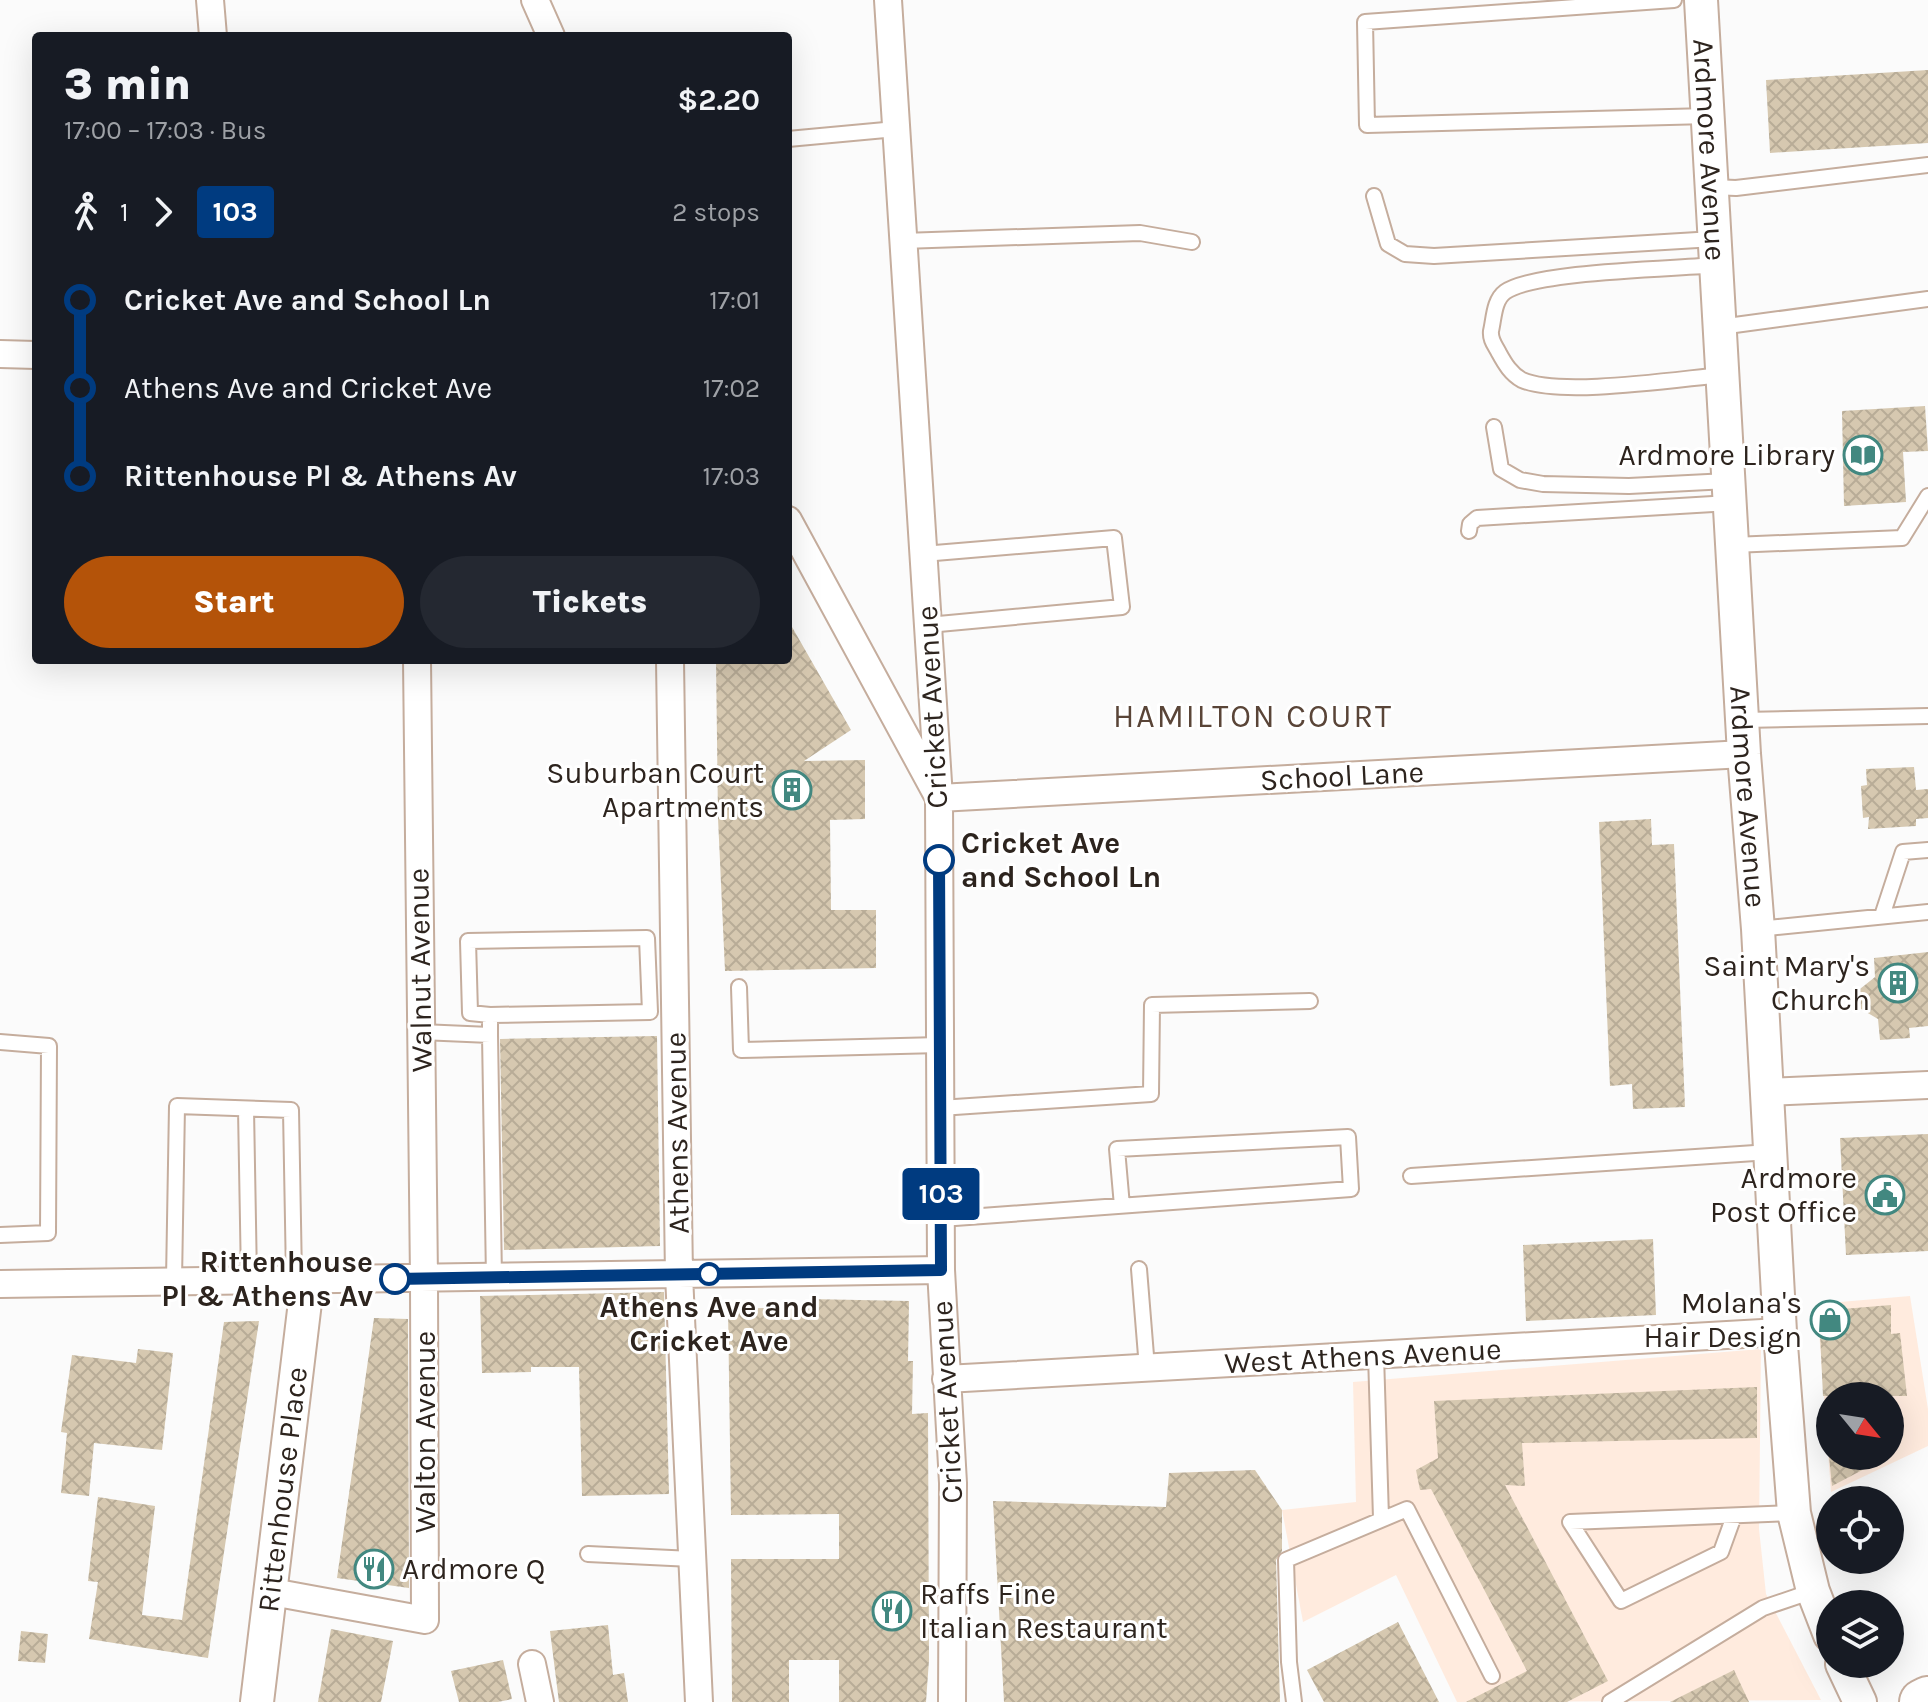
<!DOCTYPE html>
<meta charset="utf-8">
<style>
:root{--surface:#171b24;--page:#242831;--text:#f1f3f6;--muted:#9ea1a6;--accent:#b45309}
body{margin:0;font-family:Karla,sans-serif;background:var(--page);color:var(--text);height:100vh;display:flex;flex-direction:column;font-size:30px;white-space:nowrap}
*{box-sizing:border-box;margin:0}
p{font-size:26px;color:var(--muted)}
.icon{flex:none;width:44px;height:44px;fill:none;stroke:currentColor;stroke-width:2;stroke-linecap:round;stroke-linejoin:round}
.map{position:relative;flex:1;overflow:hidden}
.side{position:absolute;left:32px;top:32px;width:760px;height:632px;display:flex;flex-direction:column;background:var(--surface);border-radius:8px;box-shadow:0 8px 32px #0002}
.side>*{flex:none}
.badge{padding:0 16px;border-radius:6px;font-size:28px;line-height:52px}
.needle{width:52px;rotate:120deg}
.buttons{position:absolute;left:1816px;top:1382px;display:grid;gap:16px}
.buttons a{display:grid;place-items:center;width:88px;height:88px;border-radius:50%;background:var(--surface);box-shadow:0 8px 32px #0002;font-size:40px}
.map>.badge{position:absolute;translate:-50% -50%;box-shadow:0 0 0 4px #fff}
.legs{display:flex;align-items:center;gap:12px;height:88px;padding:0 32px;font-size:26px}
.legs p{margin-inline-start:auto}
.head{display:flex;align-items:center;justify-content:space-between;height:136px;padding:0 32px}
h1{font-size:44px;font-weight:800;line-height:60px}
.button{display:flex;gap:16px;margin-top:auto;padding:16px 32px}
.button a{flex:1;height:92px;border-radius:48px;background:var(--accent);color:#fff;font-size:32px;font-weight:800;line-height:92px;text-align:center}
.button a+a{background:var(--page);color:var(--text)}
ul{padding:0 32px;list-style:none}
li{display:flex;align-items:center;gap:28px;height:88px;font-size:30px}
li i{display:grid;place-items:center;width:12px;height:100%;margin:0 10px;background:currentColor}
li i::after{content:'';width:20px;height:20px;margin:-10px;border:6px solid;border-radius:50%;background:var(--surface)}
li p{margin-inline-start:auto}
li:first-child i{background:linear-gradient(#0000 50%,currentColor 0)}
li:last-child i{background:linear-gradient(currentColor 50%,#0000 0)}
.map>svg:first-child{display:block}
</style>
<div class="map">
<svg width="1928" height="1702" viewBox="0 0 1928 1702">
<defs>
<pattern id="building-cross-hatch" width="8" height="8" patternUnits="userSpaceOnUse" patternTransform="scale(2)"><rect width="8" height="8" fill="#d6c8b0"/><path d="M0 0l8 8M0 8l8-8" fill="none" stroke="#b8ac97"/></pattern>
</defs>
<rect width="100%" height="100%" fill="#fbfbfb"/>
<path fill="#ffebde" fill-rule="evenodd" d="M1910,1296L1928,1409V1446L1831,1492L1817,1304ZM1830,1396H1890V1456H1830Z
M1761,1349L1759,1529L1766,1594L1821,1700L1457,1702L1396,1575L1303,1622L1282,1510L1356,1502L1353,1382Z"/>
<path fill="url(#building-cross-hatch)" d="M1928,70V143L1770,153L1766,80Z
M1925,406L1928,451L1903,452L1906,502L1844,506L1842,411Z
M788,620L851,730L804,761L865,760V819L830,820L831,910H876V968L725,971L718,818L716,660H788Z
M1914,767L1916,790L1928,789V818L1916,819V826L1868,829L1869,817L1863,818L1861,786L1867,785L1866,769Z
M1651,819L1652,845L1674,844L1685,1107L1633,1109L1632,1084L1610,1086L1599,822Z
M1928,952V1026L1909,1028L1910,1038L1880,1040L1878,1019L1861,1009L1860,989L1875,977L1874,958Z
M657,1036L660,1246L504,1250L500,1039Z
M1928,1134V1251L1846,1255L1840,1138Z
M1653,1239L1656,1315L1526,1321L1523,1245Z
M664,1292L669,1494L582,1496L579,1367H531V1372L482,1373L480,1296Z
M809,1299L909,1301L908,1361H913L912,1414L928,1413L929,1660L926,1702H839V1660H789V1702H732L731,1559H839V1514L731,1515L728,1309L809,1307Z
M1891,1305V1334L1900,1333L1907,1396H1823L1819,1311Z
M374,1318L408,1319L409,1588L337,1578Z
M259,1321L208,1658L89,1639L98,1582L88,1581L98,1497L155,1506L142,1615L182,1620L224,1322Z
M138,1349L173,1353L162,1450L94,1443L89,1496L61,1493L67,1433L61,1432L72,1355L136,1363Z
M1757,1387V1438L1522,1443L1525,1486L1505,1485L1608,1681L1567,1702H1466L1527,1671L1431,1489L1420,1490L1416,1470L1438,1458L1434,1401Z
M1829,1456H1889L1832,1486Z
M1255,1470L1282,1510V1551L1276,1560L1280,1702H1004L993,1501L1166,1507L1169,1473Z
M1398,1622L1439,1702H1324L1307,1670Z
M608,1625L613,1675L624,1673L628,1702H559L550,1631Z
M331,1629L393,1641L381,1702H318Z
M21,1631L48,1634L45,1663L18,1661Z
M503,1660L512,1699L498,1702H459L451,1671Z
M1734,1670L1749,1702H1670Z"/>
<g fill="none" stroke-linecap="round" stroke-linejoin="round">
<defs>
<path id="service" d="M1674,0L1365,22L1367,125L1708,116
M788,139L896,129
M1712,187L1736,188L1928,165
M1374,196L1388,244L1405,254L1434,256L1714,239
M903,241L1140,233L1192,242
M1716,265C1674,269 1534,271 1505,292C1494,300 1494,318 1491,331C1490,340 1495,345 1499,353C1505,364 1511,374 1522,380C1560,397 1677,379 1722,375
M1720,327L1928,299
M1494,427L1501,469L1520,480L1543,484L1629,486L1728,481
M1469,531L1470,524L1477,518L1730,503
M1733,545L1902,538L1928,496
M923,554L1114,538L1122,607L928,625
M1743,720L1928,716
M1882,916L1903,852L1928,850
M1758,929L1928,912
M739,987L741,1050L940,1045
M490,1015L470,1013L468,941L647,938L650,1012L490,1015V1035
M421,1032L490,1035L494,1278
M0,1042L49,1046L48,1233L0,1235
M940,1108L1151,1094L1152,1005L1310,1001
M246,1109L249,1279
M1411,1176L1770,1152
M941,1219L1351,1189L1348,1137L1117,1149L1122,1206
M1139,1269L1147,1368
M174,1280L177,1106L291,1110L294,1277
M1376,1355L1381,1518
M1734,1516L1721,1552L1621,1601L1570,1522L1794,1513
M588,1554L692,1559
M1294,1702L1289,1662L1286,1560L1407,1509L1492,1676
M1610,1702L1763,1608L1813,1591"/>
<path id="minor" d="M210,0L213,36
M535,0L551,36
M888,0L939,798L941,1270L953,1483L952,1702
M0,354L36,355
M788,520L939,798L1744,754
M670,660L679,1275L699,1702
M1768,1092L1928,1085
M0,1284C314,1277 627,1277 941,1270
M946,1379L1780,1332
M272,1592L425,1620L424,1279L417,660
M532,1664L540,1702"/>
<g id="tertiary">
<path id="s1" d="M1701,0L1744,754L1758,929L1780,1332L1794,1513L1813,1591L1830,1635"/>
<path d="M1842,1664L1860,1702"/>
<path id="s2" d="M257,1702L308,1277"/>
</g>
<path id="trunk" d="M1922,1702L1928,1699"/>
</defs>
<use href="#service" stroke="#c5ad9d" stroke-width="18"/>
<use href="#minor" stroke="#c5ad9d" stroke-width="30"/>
<use href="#tertiary" stroke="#c5ad9d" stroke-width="36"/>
<use href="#trunk" stroke="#c5ad9d" stroke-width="48"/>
<use href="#service" stroke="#fff" stroke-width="14"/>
<use href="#minor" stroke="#fff" stroke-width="26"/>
<use href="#tertiary" stroke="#fff" stroke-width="32"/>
<use href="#trunk" stroke="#fff" stroke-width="44"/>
</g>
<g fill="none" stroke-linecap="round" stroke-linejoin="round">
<defs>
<path id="line-1" d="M395,1279L941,1270L939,860"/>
</defs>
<use href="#line-1" stroke="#fff" stroke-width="18"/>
<use href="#line-1" stroke="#003b80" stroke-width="12"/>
</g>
<defs>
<symbol id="library-ring" viewBox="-11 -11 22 22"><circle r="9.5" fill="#fff" stroke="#428880" stroke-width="1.5"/><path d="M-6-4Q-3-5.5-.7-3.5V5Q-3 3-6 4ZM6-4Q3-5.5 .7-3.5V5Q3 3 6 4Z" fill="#428880"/></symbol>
<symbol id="building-ring" viewBox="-11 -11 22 22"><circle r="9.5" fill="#fff" stroke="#428880" stroke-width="1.5"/><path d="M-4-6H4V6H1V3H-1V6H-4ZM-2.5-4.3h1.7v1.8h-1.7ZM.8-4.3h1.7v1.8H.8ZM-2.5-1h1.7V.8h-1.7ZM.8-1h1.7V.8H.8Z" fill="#428880"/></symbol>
<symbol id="civic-ring" viewBox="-11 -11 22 22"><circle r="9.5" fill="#fff" stroke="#428880" stroke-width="1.5"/><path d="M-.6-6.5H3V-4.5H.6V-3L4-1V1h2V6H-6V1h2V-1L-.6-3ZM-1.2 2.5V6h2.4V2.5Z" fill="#428880"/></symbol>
<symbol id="shop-ring" viewBox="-11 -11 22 22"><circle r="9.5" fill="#fff" stroke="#428880" stroke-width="1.5"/><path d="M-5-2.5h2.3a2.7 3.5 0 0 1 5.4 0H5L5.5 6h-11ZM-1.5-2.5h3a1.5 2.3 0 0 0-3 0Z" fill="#428880"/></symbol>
<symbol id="restaurant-ring" viewBox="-11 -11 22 22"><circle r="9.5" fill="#fff" stroke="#428880" stroke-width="1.5"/><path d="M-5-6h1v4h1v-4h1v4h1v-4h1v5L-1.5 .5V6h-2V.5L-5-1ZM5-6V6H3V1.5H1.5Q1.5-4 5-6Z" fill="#428880"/></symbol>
</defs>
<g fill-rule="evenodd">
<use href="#library-ring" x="1841" y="433" width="44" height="44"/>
<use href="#building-ring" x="770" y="768" width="44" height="44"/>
<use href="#building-ring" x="1876" y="961" width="44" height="44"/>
<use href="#civic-ring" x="1863" y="1173" width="44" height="44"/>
<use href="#shop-ring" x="1808" y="1298" width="44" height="44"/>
<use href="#restaurant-ring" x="352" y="1547" width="44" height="44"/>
<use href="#restaurant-ring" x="870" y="1589" width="44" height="44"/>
</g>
<g fill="#fff" stroke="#003b80" stroke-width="4">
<circle cx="939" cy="860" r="14"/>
<circle cx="709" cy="1274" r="10"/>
<circle cx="395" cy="1279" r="14"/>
</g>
<g text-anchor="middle" stroke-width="6" stroke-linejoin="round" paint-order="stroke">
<g font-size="30" fill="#2d241e" stroke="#fff">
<text dy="10" stroke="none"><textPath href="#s1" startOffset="150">Ardmore Avenue</textPath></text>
<text transform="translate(932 707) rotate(-93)" y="10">Cricket Avenue</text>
<text transform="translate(1342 776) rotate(-3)" y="10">School Lane</text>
<text dy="10" stroke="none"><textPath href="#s1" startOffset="798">Ardmore Avenue</textPath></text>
<text transform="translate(420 970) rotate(-91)" y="10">Walnut Avenue</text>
<text transform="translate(677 1133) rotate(-91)" y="10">Athens Avenue</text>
<text transform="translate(1363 1356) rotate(-3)" y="10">West Athens Avenue</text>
<text transform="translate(947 1402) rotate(-93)" y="10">Cricket Avenue</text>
<text transform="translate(425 1432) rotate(-90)" y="10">Walton Avenue</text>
<text dy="10" stroke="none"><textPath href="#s2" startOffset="214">Rittenhouse Place</textPath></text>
</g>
<g font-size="30" fill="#2d241e" stroke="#fff" text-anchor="end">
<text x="1835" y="465">Ardmore Library</text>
<text x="764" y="783">Suburban Court<tspan x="764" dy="34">Apartments</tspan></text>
<text x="1870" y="976">Saint Mary's<tspan x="1870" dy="34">Church</tspan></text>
<text x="1857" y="1188">Ardmore<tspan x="1857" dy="34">Post Office</tspan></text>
<text x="1802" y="1313">Molana's<tspan x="1802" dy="34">Hair Design</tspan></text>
<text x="402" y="1579" text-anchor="start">Ardmore Q</text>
<text x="920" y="1604" text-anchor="start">Raffs Fine<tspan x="920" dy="34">Italian Restaurant</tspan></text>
</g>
<g font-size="30" font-weight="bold" fill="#2d241e" stroke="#fff" text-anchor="start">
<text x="961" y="853">Cricket Ave<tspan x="961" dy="34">and School Ln</tspan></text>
<text x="373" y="1272" text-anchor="end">Rittenhouse<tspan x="373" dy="34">Pl &amp; Athens Av</tspan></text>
<text x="709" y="1317" text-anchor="middle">Athens Ave and<tspan x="709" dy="34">Cricket Ave</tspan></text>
</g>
<g font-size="32" letter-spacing="2" fill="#5a4538" stroke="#fff">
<text x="1253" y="727">HAMILTON COURT</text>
</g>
</g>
</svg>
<div class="buttons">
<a><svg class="needle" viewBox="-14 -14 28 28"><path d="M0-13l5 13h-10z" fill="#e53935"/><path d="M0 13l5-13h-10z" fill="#9ea1a6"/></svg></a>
<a><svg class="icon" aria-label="locate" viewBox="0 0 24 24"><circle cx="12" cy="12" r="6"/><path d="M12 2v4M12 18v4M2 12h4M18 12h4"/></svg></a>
<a><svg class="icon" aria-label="layers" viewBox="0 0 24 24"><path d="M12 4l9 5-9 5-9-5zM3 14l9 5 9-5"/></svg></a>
</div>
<b class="badge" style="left:941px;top:1194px;background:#003b80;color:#fff">103</b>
<section class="side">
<div class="head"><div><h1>3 min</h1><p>17:00 – 17:03 · Bus</p></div><b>$2.20</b></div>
<div class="legs"><svg class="icon" aria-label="walk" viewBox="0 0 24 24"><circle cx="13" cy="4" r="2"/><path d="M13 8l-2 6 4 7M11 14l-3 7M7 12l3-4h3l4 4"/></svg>1<svg class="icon" aria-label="forward" viewBox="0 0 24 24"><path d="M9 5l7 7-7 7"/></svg><b class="badge" style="background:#003b80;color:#fff">103</b><p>2 stops</p></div>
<ul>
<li><i style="color:#003b80"></i><b>Cricket Ave and School Ln</b><p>17:01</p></li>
<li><i style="color:#003b80"></i><span>Athens Ave and Cricket Ave</span><p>17:02</p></li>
<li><i style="color:#003b80"></i><b>Rittenhouse Pl &amp; Athens Av</b><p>17:03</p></li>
</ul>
<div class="button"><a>Start</a><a>Tickets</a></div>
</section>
</div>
